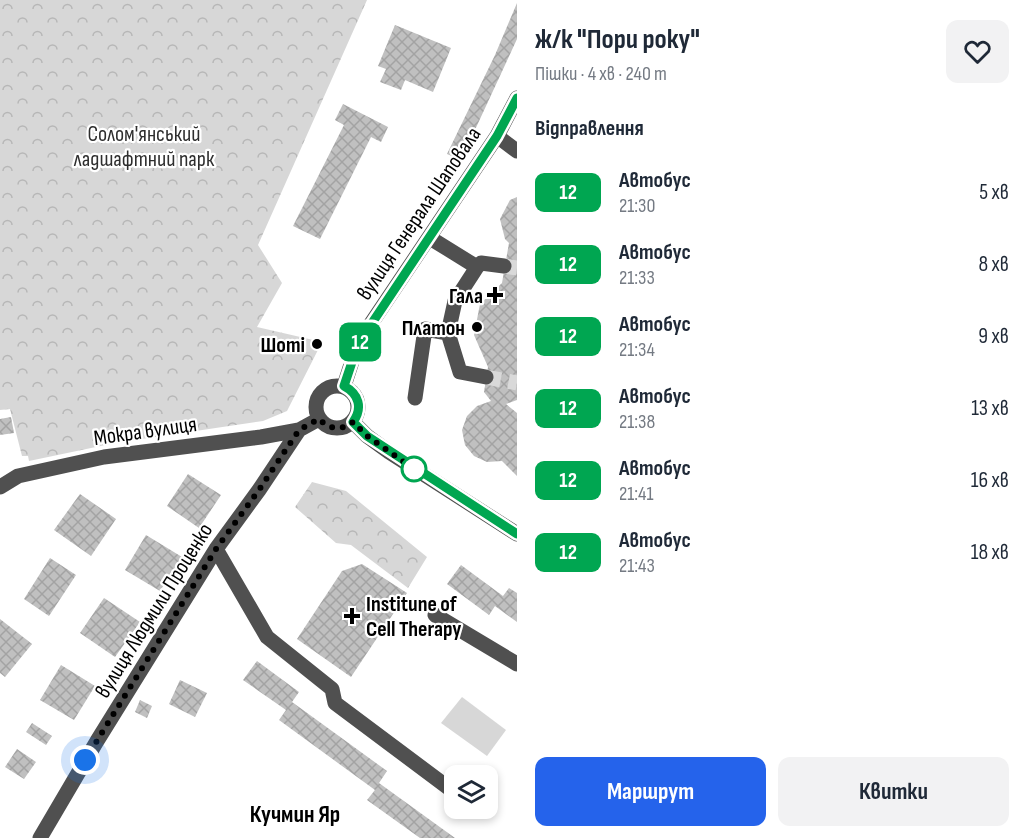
<!DOCTYPE html>
<html lang="uk">
<meta charset="utf-8">
<style>
:root{--surface:#fff;--page:#f2f2f3;--text:#1f2937;--muted:#747a83;--accent:#2563eb}
body{margin:0;font-family:"Sofia Sans Condensed",sans-serif;background:var(--page);color:var(--text);height:100vh;display:flex;flex-direction:column;font-size:22px;white-space:nowrap}
*{box-sizing:border-box;margin:0}
p{font-size:20px;color:var(--muted)}
.icon{flex:none;width:33px;height:33px;fill:none;stroke:currentColor;stroke-width:2;stroke-linecap:round;stroke-linejoin:round}
.map{position:relative;flex:1;overflow:hidden}
.details{display:flex;flex-direction:column;background:var(--surface);width:510px}
.details>*{flex:none}
.badge{padding:0 12px;border-radius:9px;font-size:21px;line-height:39px}
.buttons{position:absolute;left:444px;top:765px;display:grid;gap:12px}
.buttons a{display:grid;place-items:center;width:54px;height:54px;border-radius:12px;background:var(--surface);box-shadow:0 3px 9px #0003;font-size:30px}
.you{position:absolute;width:30px;height:30px;margin:-15px;border:4px solid #fff;border-radius:50%;background:#1a73e8;box-shadow:0 0 0 9px #1a73e833}
.map>.badge{position:absolute;translate:-50% -50%;box-shadow:0 0 0 3px #fff}
h2{padding:0 18px;font-size:22px;line-height:54px}
.round{display:grid;place-items:center;flex:none;width:63px;height:63px;border-radius:12px;background:var(--page)}
.summary{display:flex;align-items:center;justify-content:space-between;height:102px;padding:0 18px}
h1{font-size:28px;font-weight:700;line-height:45px}
.button{display:flex;gap:12px;margin-top:auto;padding:12px 18px}
.button a{flex:1;height:69px;border-radius:12px;background:var(--accent);color:#fff;font-size:24px;font-weight:700;line-height:69px;text-align:center}
.button a+a{background:var(--page);color:var(--text)}
ul{padding:0;list-style:none}
li{display:flex;align-items:center;gap:18px;height:72px;padding:0 18px}
li div{flex:1}
li b{display:block;font-size:22px}
li em{font-style:normal}
li .badge{min-width:66px;font-weight:700;text-align:center}
main{display:flex;flex:1;min-height:0}
.map>svg:first-child{display:block}
</style>
<main>
<div class="map">
<svg width="517" height="838" viewBox="0 0 517 838">
<defs>
<pattern id="forest-crowns" width="20" height="18" patternUnits="userSpaceOnUse" patternTransform="scale(1.5)"><rect width="20" height="18" fill="#d7d7d7"/><path d="M2 6a3 3 0 1 1 6 0M12 15a3 3 0 1 1 6 0" fill="none" stroke="#b7b7b7"/></pattern>
<pattern id="building-cross-hatch" width="8" height="8" patternUnits="userSpaceOnUse" patternTransform="scale(1.5)"><rect width="8" height="8" fill="#c0c0c0"/><path d="M0 0l8 8M0 8l8-8" fill="none" stroke="#a3a3a3"/></pattern>
</defs>
<rect width="100%" height="100%" fill="#fff"/>
<path fill="#d7d7d7" d="M462,697L506,730L487,756L441,723Z"/>
<path fill="url(#forest-crowns)" d="M0,0H367L258,245L282,283L257,327L322,342L287,411L263,421L115,443L29,461L28,456H22L10,409L0,410Z
M312,482L346,491L427,557L408,588L351,545L336,543L295,507Z"/>
<path fill="url(#building-cross-hatch)" d="M517,3V39L461,160L447,154L495,55Z
M395,25L451,48L433,92L405,80L401,90L380,82L386,69L378,66Z
M343,104L388,127L381,142L371,137L320,239L293,226L344,125L335,120Z
M517,197V400L506,404L517,413V476L502,461L487,462L474,456L465,445L462,430L467,416L477,406L491,401L484,392L488,367L474,335L480,304L502,283L509,243L505,239L500,219L510,200Z
M11,417L14,433L0,435V419Z
M188,474L221,495L199,528L167,506Z
M80,494L116,519L91,556L54,530Z
M146,535L182,557L160,591L125,570Z
M50,558L76,575L49,616L24,599Z
M362,564L407,593L351,677L297,639L342,571Z
M461,565L503,596L509,588L517,593V622L495,606L489,615L447,584Z
M104,598L140,622L115,657L80,633Z
M0,619L32,644L5,677L0,673Z
M257,661L299,692L292,702L387,771L379,783L455,838H420L367,800L375,790L279,720L286,710L243,680Z
M61,665L95,686L74,720L40,700Z
M180,680L207,693L195,717L169,704Z
M140,700L152,706L147,718L135,712Z
M32,723L52,736L46,745L26,732Z
M17,749L36,762L24,779L5,767Z"/>
<g fill="none" stroke-linecap="round" stroke-linejoin="round">
<path stroke="#d9d9d9" stroke-width="15" stroke-dasharray="15 8" stroke-linecap="butt" d="M504,266L517,268
M486,377L517,383"/>
<path stroke="#505050" stroke-width="15" d="M497,136L517,151
M430,238L477,267L455,301L448,333L460,372L486,377
M477,267L481,263L504,266
M316 407a21 21 0 1 1 42 0a21 21 0 1 1-42 0Z
M344,386L358,343L497,136L517,98
M415,398L425,329L448,333
M353,422L367,436L389,452L517,534
M0,487L18,476L104,457L261,437L299,430
M216,549L267,637L332,689L335,703L454,792
M435,615L517,664
M477,808L479,810
M40,838L97,741L216,549L259,490L299,430L319,419"/>
</g>
<g fill="none" stroke-linecap="round" stroke-linejoin="round">
<defs>
<path id="line" d="M517,98L497,136L358,344L344,386C359,394 363,408 353,422L367,436L517,534"/>
</defs>
<use href="#line" stroke="#fff" stroke-width="14"/>
<use href="#line" stroke="#00a651" stroke-width="9"/>
<path stroke="#000" stroke-width="6" stroke-dasharray="0 10.8" d="M85,760L216,549L259,490L299,430L319,419C330,430 341,431 353,422L367,436L414,469"/>
</g>
<g fill="#000" stroke="#fff" stroke-width="2">
<path d="M492 286h6v6h6v6h-6v6h-6v-6h-6v-6h6z"/>
<circle cx="477" cy="327" r="6"/>
<circle cx="317" cy="344" r="6"/>
<path d="M349 607h6v6h6v6h-6v6h-6v-6h-6v-6h6z"/>
</g>
<circle fill="#fff" stroke="#00a651" stroke-width="3" cx="414" cy="469" r="12"/>
<g text-anchor="middle" stroke-width="4.5" stroke-linejoin="round" paint-order="stroke">
<g font-size="22" fill="#2e2e2e" stroke="#fff">
<text x="144" y="141">Солом'янський<tspan x="144" dy="25">ладшафтний парк</tspan></text>
</g>
<g font-size="22" fill="#000" stroke="#fff">
<text transform="translate(418 213) rotate(-56)" y="8">вулиця Генерала Шаповала</text>
<text transform="translate(145 430) rotate(-8)" y="8">Мокра вулиця</text>
<text transform="translate(153 610) rotate(-58)" y="8">вулиця Людмили Проценко</text>
</g>
<g font-size="22" font-weight="bold" fill="#000" stroke="#fff" text-anchor="end">
<text x="483" y="303">Гала</text>
<text x="465" y="335">Платон</text>
<text x="305" y="352">Шоті</text>
<text x="366" y="611" text-anchor="start">Institune of<tspan x="366" dy="25">Cell Therapy</tspan></text>
</g>
<g font-size="24" font-weight="bold" fill="#000" stroke="#fff">
<text x="295" y="822">Кучмин Яр</text>
</g>
</g>
</svg>
<div class="buttons">
<a><svg class="icon" aria-label="layers" viewBox="0 0 24 24"><path d="M12 4l9 5-9 5-9-5zM3 14l9 5 9-5"/></svg></a>
</div>
<div class="you" style="left:85px;top:760px"></div>
<b class="badge" style="left:360px;top:342px;background:#00a651;color:#fff">12</b>
</div>
<section class="details">
<div class="summary"><div><h1>ж/к &quot;Пори року&quot;</h1><p>Пішки · 4 хв · 240 m</p></div><a class="round"><svg class="icon" aria-label="heart" viewBox="0 0 24 24"><path d="M12 20l-8-8c-3-5 5-10 8-4 3-6 11-1 8 4z"/></svg></a></div>
<h2>Відправлення</h2>
<ul>
<li><span class="badge" style="background:#00a651;color:#fff">12</span><div><b>Автобус</b><p>21:30</p></div><em>5 хв</em></li>
<li><span class="badge" style="background:#00a651;color:#fff">12</span><div><b>Автобус</b><p>21:33</p></div><em>8 хв</em></li>
<li><span class="badge" style="background:#00a651;color:#fff">12</span><div><b>Автобус</b><p>21:34</p></div><em>9 хв</em></li>
<li><span class="badge" style="background:#00a651;color:#fff">12</span><div><b>Автобус</b><p>21:38</p></div><em>13 хв</em></li>
<li><span class="badge" style="background:#00a651;color:#fff">12</span><div><b>Автобус</b><p>21:41</p></div><em>16 хв</em></li>
<li><span class="badge" style="background:#00a651;color:#fff">12</span><div><b>Автобус</b><p>21:43</p></div><em>18 хв</em></li>
</ul>
<div class="button"><a>Маршрут</a><a>Квитки</a></div>
</section>
</main>
